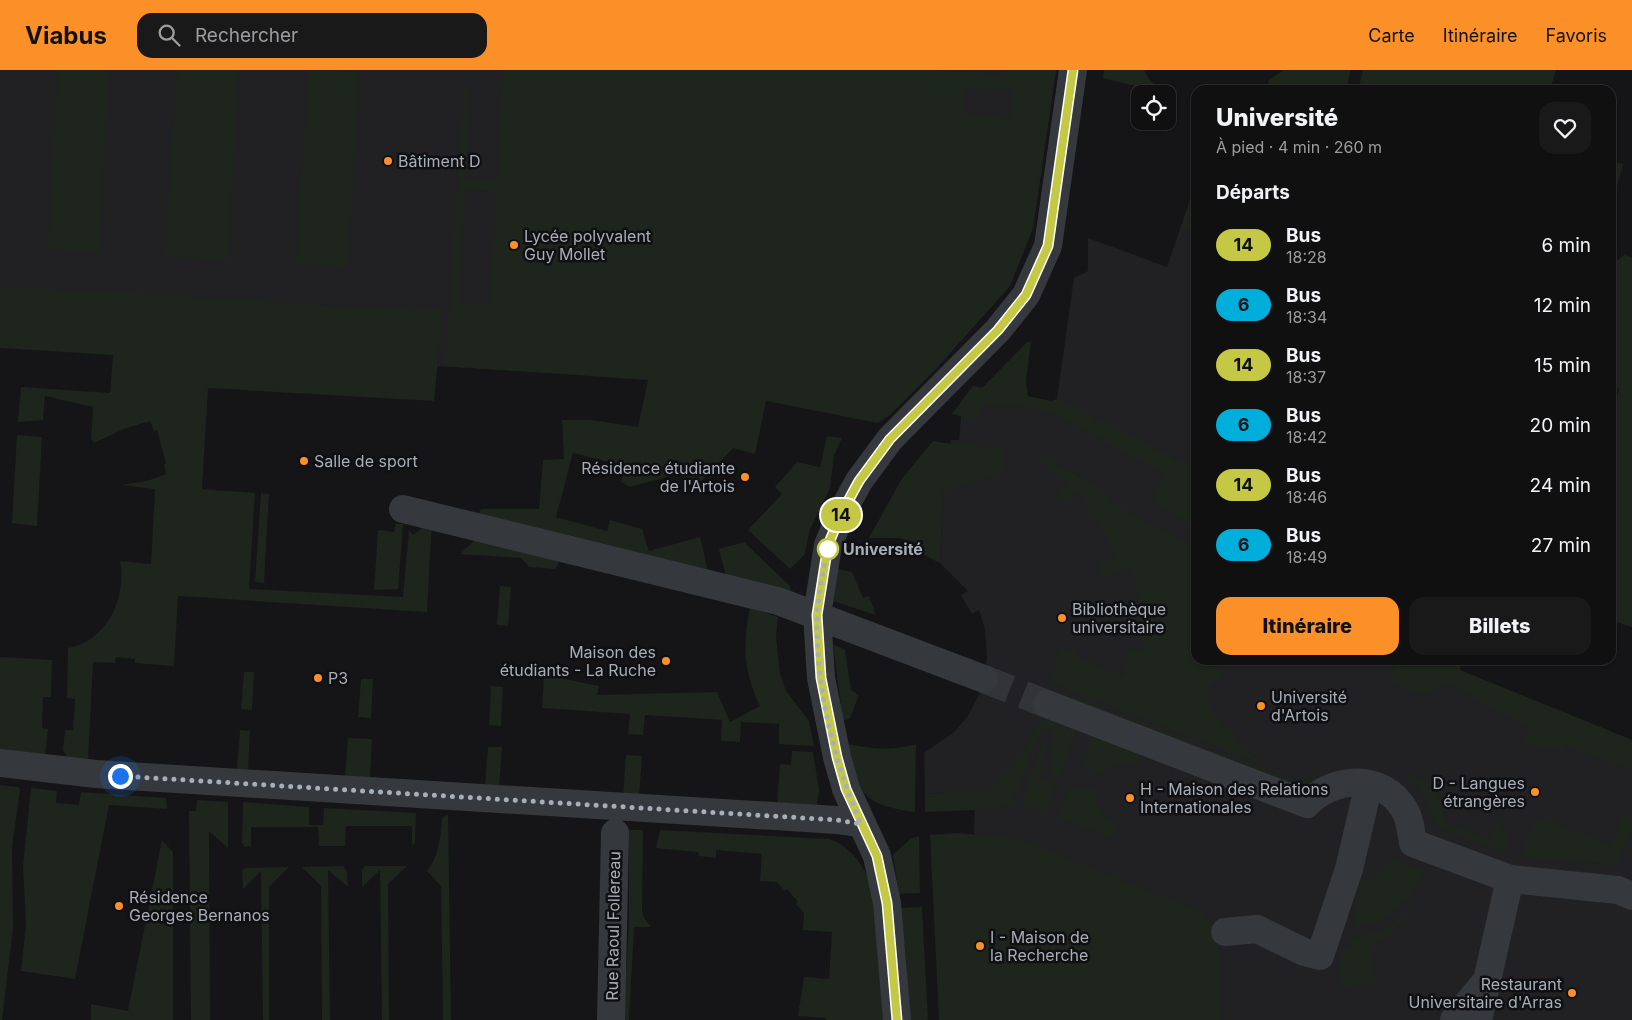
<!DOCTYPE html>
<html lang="fr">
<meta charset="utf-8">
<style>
:root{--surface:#101011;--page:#19191a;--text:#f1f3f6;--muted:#9c9d9f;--line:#303031;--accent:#fb9028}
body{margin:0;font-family:Inter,sans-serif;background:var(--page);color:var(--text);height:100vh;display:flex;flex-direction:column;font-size:19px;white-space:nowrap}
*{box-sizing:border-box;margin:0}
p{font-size:16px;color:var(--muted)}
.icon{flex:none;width:28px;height:28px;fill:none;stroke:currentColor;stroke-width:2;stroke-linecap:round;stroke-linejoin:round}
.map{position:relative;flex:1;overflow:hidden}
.panel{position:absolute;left:1191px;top:15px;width:425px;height:580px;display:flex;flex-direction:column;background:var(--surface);border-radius:15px;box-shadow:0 1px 4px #0004,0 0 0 1px var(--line)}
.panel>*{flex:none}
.badge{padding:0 10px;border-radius:16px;font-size:18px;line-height:32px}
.tools{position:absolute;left:1131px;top:15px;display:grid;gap:10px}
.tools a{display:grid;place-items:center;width:45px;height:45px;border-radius:10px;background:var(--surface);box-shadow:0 1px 4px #0004,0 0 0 1px var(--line);font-size:25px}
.you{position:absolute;width:25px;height:25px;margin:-12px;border:4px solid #fff;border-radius:50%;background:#1a73e8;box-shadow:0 0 0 8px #1a73e833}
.map>.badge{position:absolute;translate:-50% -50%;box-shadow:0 0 0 2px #fff}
h2{padding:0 25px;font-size:19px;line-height:45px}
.round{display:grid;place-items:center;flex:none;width:52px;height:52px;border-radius:15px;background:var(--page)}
.overview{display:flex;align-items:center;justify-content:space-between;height:85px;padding:0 25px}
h1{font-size:24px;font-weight:800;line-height:38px}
.action{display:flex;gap:10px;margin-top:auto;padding:10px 25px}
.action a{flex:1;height:58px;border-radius:15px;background:var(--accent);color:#111;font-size:20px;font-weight:800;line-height:58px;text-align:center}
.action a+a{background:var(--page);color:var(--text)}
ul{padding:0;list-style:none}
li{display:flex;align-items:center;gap:15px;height:60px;padding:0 25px}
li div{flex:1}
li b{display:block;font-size:19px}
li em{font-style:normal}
li .badge{min-width:55px;font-weight:700;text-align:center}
header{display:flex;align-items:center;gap:30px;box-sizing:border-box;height:70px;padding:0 25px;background:var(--accent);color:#111}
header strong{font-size:24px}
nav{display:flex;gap:28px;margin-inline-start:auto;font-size:18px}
.search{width:350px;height:45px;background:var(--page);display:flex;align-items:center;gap:12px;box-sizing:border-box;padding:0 18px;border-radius:15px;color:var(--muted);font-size:19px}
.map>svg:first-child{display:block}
</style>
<header>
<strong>Viabus</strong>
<div class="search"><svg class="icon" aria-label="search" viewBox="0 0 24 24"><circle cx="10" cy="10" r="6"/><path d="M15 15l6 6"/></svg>Rechercher</div>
<nav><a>Carte</a><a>Itinéraire</a><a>Favoris</a></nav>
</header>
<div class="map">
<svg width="1632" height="950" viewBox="0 0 1632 950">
<rect width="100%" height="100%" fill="#151517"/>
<path fill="#212124" d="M0,0H1056L1033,158L1010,216L934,301L888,324L0,269Z
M1196,112V590H1434L1632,670V950H970L975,722L925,724L924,683L953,663L968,646L982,619L987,589L985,559L979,540L972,544L961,525L968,521L940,493L943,422L950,374L951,370H959L961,346L952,344L973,316L1051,331L1057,329L1074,208L1088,201V168L1167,197Z"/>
<path fill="#1d251c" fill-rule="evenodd" d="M58,0H109L99,182L47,179Z
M177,0H239L228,190L165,186Z
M308,0L359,2L348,197L296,194Z
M503,0H925L1006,4L1007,0H1056L1033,158L1010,216L934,301L890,345L878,353L766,331L755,384L733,378L696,417L684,412L681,403L630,417L621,412L625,396L573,383L556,447L607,461L610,450L642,459L649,481L700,467L709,505L477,447L481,439H539L543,390L564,389L562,350H591L638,357L648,310L445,296L464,15L470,25L466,109L497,110ZM964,19L1012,20L1010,48L963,43ZM465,120L496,122L490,234L459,232Z
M1104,0H1144L1149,9L1163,23L1103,8Z
M1284,0H1351L1346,20H1267L1269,10Z
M1363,0H1556L1550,20H1358Z
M1611,91L1623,94L1611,139Z
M1196,112V162L1181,157Z
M1625,185L1632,188V557L1611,550V347L1619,319L1611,316V209L1617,190Z
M0,216L415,240H428L443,236L434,331L208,318L202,419L255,423L249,519L403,527L409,460L413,465L432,451L427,542L178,526L174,596L135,593V589L116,587L115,593L93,592L88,690L68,688L63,680L65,660H73L75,629L67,628L68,578C107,571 127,528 120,491L151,494L155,419L120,415L147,411L166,404L164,395L166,393L157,360L154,361L150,351L124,359L94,373L91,369L93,337L45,326L43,350L18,352L21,317L110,323L113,285L0,278Z
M1027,272H1031L1026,312L1028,326L1051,331L1057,329L1196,399V457L1151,431L1163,403L1053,344L1021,336L980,335L979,350L952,344L973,316L982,318Z
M17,365L42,367L37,456L12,453Z
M827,366L842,368L834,385L830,418L809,462L805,484L790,499L748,460L782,424L775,417L797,392L820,397Z
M933,371L950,374L1006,377L1001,403L943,422L940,493L922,484V474L899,468H869L901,410Z
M1022,374L1107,423L1113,434L1196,476V590H1224L1215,596L1222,605L1207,618L1212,643L1238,665L1236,672L1250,684L1261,688L1259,693L1052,613L1057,579L1076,580V588L1124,606L1127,580L1143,581L1140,538L1131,497L1104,508L1098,494L1115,487L1106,466L1079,421L1063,432L1056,423L1067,414L1045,392Z
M261,423L269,424L264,513L255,512Z
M396,454H403L398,519L374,520L378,460L394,462Z
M475,470L559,491L556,499L529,497L521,488L460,484Z
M744,472L791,517L788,523L727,510L719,479Z
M838,499L852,502L863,528L869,526L876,545L833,531Z
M500,516L511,517L508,556L497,555Z
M750,538L778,547L776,567L780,604L786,621L809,651L814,676L779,674V654L741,652L740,672L721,671L722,650L645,645L643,665L628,664L630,644L542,638L544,605L599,616L597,625L717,622L730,652L760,636C744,604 742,573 750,538Z
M833,574L845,580L851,620L859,625L850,648L843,651Z
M0,587L52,590L51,627H43L42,658L48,659L45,686L0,680Z
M1366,590H1462L1460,600L1632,670V700L1565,675L1563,679L1549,677L1546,681L1524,672L1530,657L1447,614L1423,625L1390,613L1394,594Z
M244,602H254L252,640L241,639Z
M361,609H373L371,648L358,647Z
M491,616L503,617L501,656L489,655Z
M1073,626L1197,674L1195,678L1072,631Z
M1043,645L1078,659L1060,707L1048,703L1055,662L1042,658L1012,735L975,740L925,742V724L989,720L1023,684Z
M240,660L250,661L248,701L237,700Z
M1093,664L1142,683L1136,696C1121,691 1112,694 1101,706L1083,695Z
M348,668L372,669L370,709L345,708Z
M1043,670H1046L1040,708L1057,715L1045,743L1021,735Z
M848,674C870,679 894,681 916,674L915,742C862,735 858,724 848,674Z
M488,677H502L499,718L485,717Z
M1208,678L1292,710L1301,712L1314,708L1316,711L1304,717L1295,716L1206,682Z
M792,681L813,682L819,720L817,735L777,734L780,694L791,695Z
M626,685L642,686L639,727L623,726Z
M1409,700L1413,709L1440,716L1438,725L1447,753L1490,770L1499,745L1501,762H1508L1507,783L1436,756C1429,733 1423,721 1405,705Z
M0,715L18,717L20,720L12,777L13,858L2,950H0Z
M31,718L57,721L56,733L79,735L81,722L166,728L167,739L109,735L75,909L21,901L26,853L23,796Z
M1070,718L1096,719C1094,736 1102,746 1117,752L1112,768L1058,748Z
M197,730L228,732V778L209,761L210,950H191L189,741H196Z
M243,732L309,737V755H323L324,738L416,743L415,773L412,775V756H346L345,776H319L318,757H251V776L245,777L242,773Z
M448,745L451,950H443L441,816L427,801C439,787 441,765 442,747Z
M1622,745L1632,748V759L1617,795L1524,788L1526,764H1531L1537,747L1611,775Z
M629,760H643L642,841L644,848L651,857H634L629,950H623L629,855Z
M660,760L829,769C853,776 869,803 874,826L885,950H826V948L798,946L804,907L829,909L832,862L803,860L804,843L796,834L798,832L787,819L785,821L777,812L760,811L762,784L716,780V788L699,786L698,782L656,778Z
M957,763L1017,769L1200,841L1211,852L1219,880L1221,950H939L930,765Z
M919,766L920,823L899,824L893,785L910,769Z
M162,770L173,782V950H91V934L128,941Z
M1392,789L1426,800L1409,831L1406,830L1383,850L1353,858L1358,813C1374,809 1383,802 1392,789Z
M343,796L347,801L348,817L328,800L330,950H322L321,816L302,797Z
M365,796H407L388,814L389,950H382L380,800L362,817V800Z
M289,797L269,817V950H263L261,801L243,819L242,800L246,798Z
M1415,834L1417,835C1403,854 1389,866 1369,878L1378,914L1342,917V909L1338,904L1343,877L1350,878L1351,868C1378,863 1396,855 1415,834Z
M922,837L928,950H909L906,887L900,838Z"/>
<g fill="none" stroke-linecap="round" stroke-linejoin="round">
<path stroke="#323437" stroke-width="28" stroke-dasharray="28 14" stroke-linecap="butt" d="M984,609L1047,634"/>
<path stroke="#35383c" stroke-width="28" d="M403,439L778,531L984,609
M1047,634L1307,734C1334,706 1382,703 1404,739C1410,749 1411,761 1413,773L1510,809L1618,820L1632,826
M0,693L96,704L837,750L861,753
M1225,862L1257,859L1304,882L1320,886L1349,799L1369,714
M611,950L615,763
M897,950L887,833L877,786L846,719L837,687L821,608L817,545L828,475L841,444L859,411L890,369L998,260L1026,225L1048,176L1073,0
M1454,950L1483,915
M1478,950L1510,809"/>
</g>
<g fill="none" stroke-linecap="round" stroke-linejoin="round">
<defs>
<path id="line" d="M897,950L887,833L877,786L846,719L837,687L821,608L817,545L828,475L841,444L859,411L890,369L998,260L1026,225L1048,176L1073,0"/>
</defs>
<use href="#line" stroke="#fff" stroke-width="11"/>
<use href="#line" stroke="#c5c844" stroke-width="8"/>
<path stroke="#a6aeb8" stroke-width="5" stroke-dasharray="0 9" d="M120,706L837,750L861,754C833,690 816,617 817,547C818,523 824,499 828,475V479"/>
</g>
<g fill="#fb9028" stroke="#101012" stroke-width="2">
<circle cx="388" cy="91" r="5"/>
<circle cx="514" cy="175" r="5"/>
<circle cx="304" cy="391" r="5"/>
<circle cx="745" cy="407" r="5"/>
<circle cx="1062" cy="548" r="5"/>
<circle cx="666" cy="591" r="5"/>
<circle cx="318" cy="608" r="5"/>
<circle cx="1261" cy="636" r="5"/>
<circle cx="1535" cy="722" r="5"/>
<circle cx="1130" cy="728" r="5"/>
<circle cx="119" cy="836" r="5"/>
<circle cx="980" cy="876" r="5"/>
<circle cx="1572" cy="923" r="5"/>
</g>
<circle fill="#fff" stroke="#c5c844" stroke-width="2.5" cx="828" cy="479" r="10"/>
<g text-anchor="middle" stroke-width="5" stroke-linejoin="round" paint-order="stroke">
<g font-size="16" fill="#a6aeb8" stroke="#101012" text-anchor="start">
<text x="398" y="97">Bâtiment D</text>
<text x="524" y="172">Lycée polyvalent<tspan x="524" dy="18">Guy Mollet</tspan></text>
<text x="314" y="397">Salle de sport</text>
<text x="735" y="404" text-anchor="end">Résidence étudiante<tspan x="735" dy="18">de l'Artois</tspan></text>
<text x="1072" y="545">Bibliothèque<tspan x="1072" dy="18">universitaire</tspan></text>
<text x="656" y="588" text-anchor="end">Maison des<tspan x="656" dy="18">étudiants - La Ruche</tspan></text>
<text x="328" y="614">P3</text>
<text x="1271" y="633">Université<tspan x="1271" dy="18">d'Artois</tspan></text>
<text x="1525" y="719" text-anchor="end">D - Langues<tspan x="1525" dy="18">étrangères</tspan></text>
<text x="1140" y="725">H - Maison des Relations<tspan x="1140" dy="18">Internationales</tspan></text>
<text x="129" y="833">Résidence<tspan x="129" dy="18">Georges Bernanos</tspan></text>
<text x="990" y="873">I - Maison de<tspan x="990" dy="18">la Recherche</tspan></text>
<text x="1562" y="920" text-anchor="end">Restaurant<tspan x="1562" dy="18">Universitaire d'Arras</tspan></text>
</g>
<g font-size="16" font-weight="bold" fill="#a6aeb8" stroke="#101012" text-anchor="start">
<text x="843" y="485">Université</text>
</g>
<g font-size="16" fill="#a6aeb8" stroke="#101012">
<text transform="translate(613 856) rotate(-89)" y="6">Rue Raoul Follereau</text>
</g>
</g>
</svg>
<div class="tools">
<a><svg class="icon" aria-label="locate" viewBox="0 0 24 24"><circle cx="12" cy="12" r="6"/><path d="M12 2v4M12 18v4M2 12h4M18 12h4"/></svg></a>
</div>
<div class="you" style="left:120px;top:706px"></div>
<b class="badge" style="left:841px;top:445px;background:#c5c844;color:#111">14</b>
<section class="panel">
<div class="overview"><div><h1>Université</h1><p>À pied · 4 min · 260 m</p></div><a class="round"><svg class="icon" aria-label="heart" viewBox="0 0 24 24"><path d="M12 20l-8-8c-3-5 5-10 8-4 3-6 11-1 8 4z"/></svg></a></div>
<h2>Départs</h2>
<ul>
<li><span class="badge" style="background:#c5c844;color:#111">14</span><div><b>Bus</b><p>18:28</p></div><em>6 min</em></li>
<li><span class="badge" style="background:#00aedc;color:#111">6</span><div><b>Bus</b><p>18:34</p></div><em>12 min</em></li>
<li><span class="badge" style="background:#c5c844;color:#111">14</span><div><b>Bus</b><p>18:37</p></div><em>15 min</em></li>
<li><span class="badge" style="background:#00aedc;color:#111">6</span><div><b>Bus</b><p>18:42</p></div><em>20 min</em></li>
<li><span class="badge" style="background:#c5c844;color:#111">14</span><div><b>Bus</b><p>18:46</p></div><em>24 min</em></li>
<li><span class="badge" style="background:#00aedc;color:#111">6</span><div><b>Bus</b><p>18:49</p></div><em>27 min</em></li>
</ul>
<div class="action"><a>Itinéraire</a><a>Billets</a></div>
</section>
</div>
